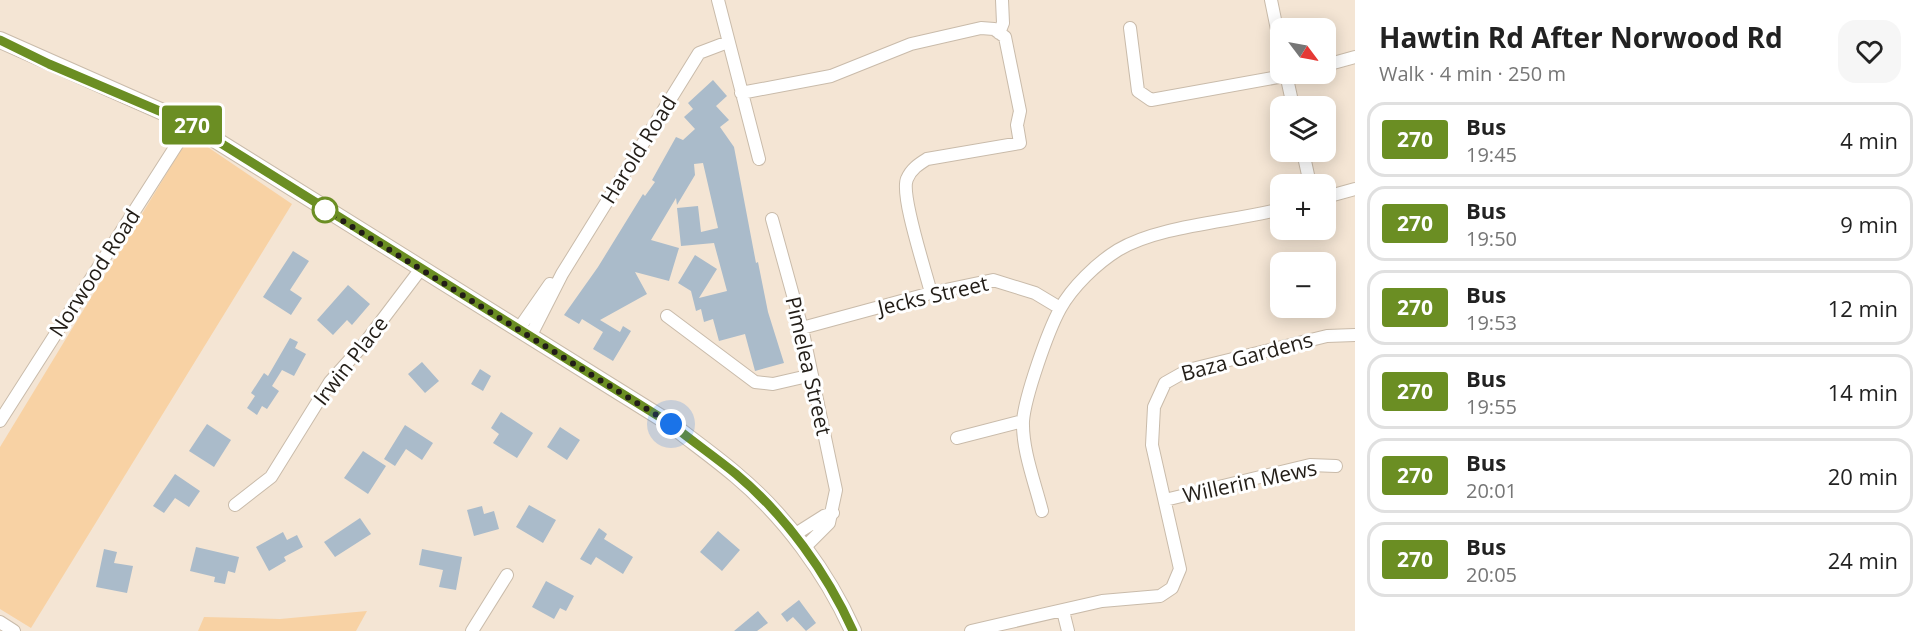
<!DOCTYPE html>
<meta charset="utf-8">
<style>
:root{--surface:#fff;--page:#f6f6f6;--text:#222;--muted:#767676;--line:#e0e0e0}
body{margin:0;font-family:"Open Sans",sans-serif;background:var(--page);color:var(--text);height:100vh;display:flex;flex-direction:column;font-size:22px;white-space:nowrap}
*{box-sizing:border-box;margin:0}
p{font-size:20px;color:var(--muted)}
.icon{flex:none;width:33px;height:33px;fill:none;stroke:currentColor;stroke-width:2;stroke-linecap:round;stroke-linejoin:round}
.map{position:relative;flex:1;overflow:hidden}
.panel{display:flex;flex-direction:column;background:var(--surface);width:570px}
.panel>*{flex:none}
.badge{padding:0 12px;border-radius:4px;font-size:21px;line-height:39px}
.needle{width:39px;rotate:122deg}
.tools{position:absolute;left:1270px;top:18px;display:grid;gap:12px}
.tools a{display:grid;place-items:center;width:66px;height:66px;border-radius:12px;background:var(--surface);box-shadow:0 3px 15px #0003;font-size:30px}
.you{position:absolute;width:30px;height:30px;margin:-15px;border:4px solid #fff;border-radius:50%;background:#1a73e8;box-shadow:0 0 0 9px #1a73e833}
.map>.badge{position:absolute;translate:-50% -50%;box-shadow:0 0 0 3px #fff}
.round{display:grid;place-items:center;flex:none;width:63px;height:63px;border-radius:18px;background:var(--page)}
.head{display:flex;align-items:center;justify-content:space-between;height:102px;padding:0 24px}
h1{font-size:28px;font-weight:700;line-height:45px}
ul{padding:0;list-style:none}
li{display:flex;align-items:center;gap:18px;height:75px;margin:0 12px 9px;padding:0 12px;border:3px solid var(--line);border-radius:18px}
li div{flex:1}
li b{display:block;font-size:22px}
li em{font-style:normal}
li .badge{min-width:66px;font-weight:700;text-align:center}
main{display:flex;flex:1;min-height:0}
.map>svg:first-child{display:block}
</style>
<main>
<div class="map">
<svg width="1355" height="631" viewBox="0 0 1355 631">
<rect width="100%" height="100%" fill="#f4e5d4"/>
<path fill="#f8d2a4" d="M190,135L292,204L31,628L0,609V447Z
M367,611L356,631H198L204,617L280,619Z"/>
<path fill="#aabbca" d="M713,80L727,96L716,106L729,120L720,127L734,147L756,263L758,262L768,312L784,363L755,371L745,334L719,341L713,319L704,322L701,309L696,311L691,291L678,283L695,255L717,269L699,298L727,291L714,243L681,246L677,208L698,206L701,232L718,228L703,163L694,164L695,175L677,205L676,198L651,240L679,248L669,281L635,272L647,294L600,320L620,332L623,326L631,331L613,361L593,349L603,332L582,319L579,324L564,315L598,267L643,194L645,196L655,182L652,180L676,137L683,140L695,129L684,117L693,109L688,103Z
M293,251L309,261L290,290L302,298L291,315L263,297Z
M348,285L370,304L352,325L347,320L333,335L317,320Z
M290,338L298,342L295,348L306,354L294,376L282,370L272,386L279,391L267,409L262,406L257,415L247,408L255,396L251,393L264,373L268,376Z
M422,362L439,381L425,393L408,374Z
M480,369L491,376L483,391L471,384Z
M501,412L533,433L517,458L493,443L499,434L491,428Z
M207,424L231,440L214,467L189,451Z
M405,425L433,443L422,460L406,449L395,466L384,459Z
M560,427L580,440L567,460L547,447Z
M363,451L386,466L368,494L344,478Z
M175,474L200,491L189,507L175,498L164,513L153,506Z
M529,505L556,520L543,543L516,527Z
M482,506L484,514L494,511L499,529L474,536L467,510Z
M360,518L371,534L335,557L324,542Z
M599,528L607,534L604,539L633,557L623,574L596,557L591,565L580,559Z
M718,531L740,550L722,571L700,552Z
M283,532L287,540L297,535L303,547L284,557L286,561L269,571L256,547Z
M196,547L239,557L235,573L228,571L225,584L214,582L215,577L190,571Z
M104,549L117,552L114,563L133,566L127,593L96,587Z
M422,549L462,557L456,590L439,587L443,570L419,565Z
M546,581L574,596L566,611L560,608L554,619L532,607Z
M799,600L816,623L806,631L793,617L787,622L781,614Z
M758,611L768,623L757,631H734Z"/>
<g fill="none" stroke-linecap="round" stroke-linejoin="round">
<defs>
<path id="street" d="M718,0L759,159
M1271,0L1281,49
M1130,28L1138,91L1151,100L1295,74
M999,33L1003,23L1002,0
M1326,65L1355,57
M1286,74L1293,106
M741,93L831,76L911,44L981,28L994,29L1005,37L1020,111L1017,125L1020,143L927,159C919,164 911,169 907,179C900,195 926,272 931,293
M1303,152L1310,184
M1326,197L1355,189
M772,219L802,328L836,490L829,523L804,548
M667,316L755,382L773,384L812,375
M802,328L931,293L993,280L1035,293L1060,308
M518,330L550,284
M530,337L562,274L699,53L728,42
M0,421L190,124
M957,438L1023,421
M1165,500L1310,465L1336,466
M235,505L271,477L330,382L364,344L420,270
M1042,511C1035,483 1022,450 1023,421C1025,396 1048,331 1060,309C1072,287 1097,263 1118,250C1160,225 1232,222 1281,209
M794,535L824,516L833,513
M1063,611L1068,631
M0,622L14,631
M472,631L507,575
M971,631L1102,601L1160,596L1172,588L1180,569L1152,445L1154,407L1165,383L1188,370L1327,336L1355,335"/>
<path id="secondary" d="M0,40L190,124L671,424C692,441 715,457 736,475C785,516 827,573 853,631"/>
</defs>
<use href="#street" stroke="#c9bbaa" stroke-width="14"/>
<use href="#secondary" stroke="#c9bbaa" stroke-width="18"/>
<use href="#street" stroke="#fff" stroke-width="12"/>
<use href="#secondary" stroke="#fff" stroke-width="16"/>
</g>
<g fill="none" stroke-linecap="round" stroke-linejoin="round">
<defs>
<path id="line" d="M0,40L49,64L190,124L671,424C692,441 715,457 736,474C785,515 827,573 853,631"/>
</defs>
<use href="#line" stroke="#fff" stroke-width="14"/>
<use href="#line" stroke="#6b8e23" stroke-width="9"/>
<path stroke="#221d17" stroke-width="6" stroke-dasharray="0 10.8" d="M325,210L671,424"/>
</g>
<circle fill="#fff" stroke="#6b8e23" stroke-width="3" cx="325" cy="210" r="12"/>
<g text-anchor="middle" stroke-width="6" stroke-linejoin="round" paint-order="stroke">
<g font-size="21" fill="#221d17" stroke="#fff">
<text transform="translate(639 150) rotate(-58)" y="7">Harold Road</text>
<text transform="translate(95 273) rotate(-57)" y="7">Norwood Road</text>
<text transform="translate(933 296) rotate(-13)" y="7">Jecks Street</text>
<text transform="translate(1247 357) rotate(-15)" y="7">Baza Gardens</text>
<text transform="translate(351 361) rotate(-52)" y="7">Irwin Place</text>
<text transform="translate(808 366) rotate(77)" y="7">Pimelea Street</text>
<text transform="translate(1250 482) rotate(-12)" y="7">Willerin Mews</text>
</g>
</g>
</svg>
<div class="tools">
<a><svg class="needle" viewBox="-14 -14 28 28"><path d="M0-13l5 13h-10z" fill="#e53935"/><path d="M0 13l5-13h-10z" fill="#767676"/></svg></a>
<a><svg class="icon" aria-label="layers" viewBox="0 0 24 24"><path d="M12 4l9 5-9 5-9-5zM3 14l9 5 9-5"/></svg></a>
<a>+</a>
<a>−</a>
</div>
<div class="you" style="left:671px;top:424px"></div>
<b class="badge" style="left:192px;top:125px;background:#6b8e23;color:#fff">270</b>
</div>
<section class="panel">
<div class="head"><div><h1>Hawtin Rd After Norwood Rd</h1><p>Walk · 4 min · 250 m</p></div><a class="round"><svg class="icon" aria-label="heart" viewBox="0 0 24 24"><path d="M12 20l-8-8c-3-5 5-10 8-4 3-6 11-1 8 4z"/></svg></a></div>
<ul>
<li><span class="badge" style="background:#6b8e23;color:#fff">270</span><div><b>Bus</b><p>19:45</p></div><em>4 min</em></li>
<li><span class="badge" style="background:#6b8e23;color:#fff">270</span><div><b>Bus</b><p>19:50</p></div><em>9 min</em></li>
<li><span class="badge" style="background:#6b8e23;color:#fff">270</span><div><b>Bus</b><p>19:53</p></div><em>12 min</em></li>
<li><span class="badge" style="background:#6b8e23;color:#fff">270</span><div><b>Bus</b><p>19:55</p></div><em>14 min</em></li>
<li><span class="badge" style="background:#6b8e23;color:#fff">270</span><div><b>Bus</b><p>20:01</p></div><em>20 min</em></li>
<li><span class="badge" style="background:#6b8e23;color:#fff">270</span><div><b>Bus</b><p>20:05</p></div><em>24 min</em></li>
</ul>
</section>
</main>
